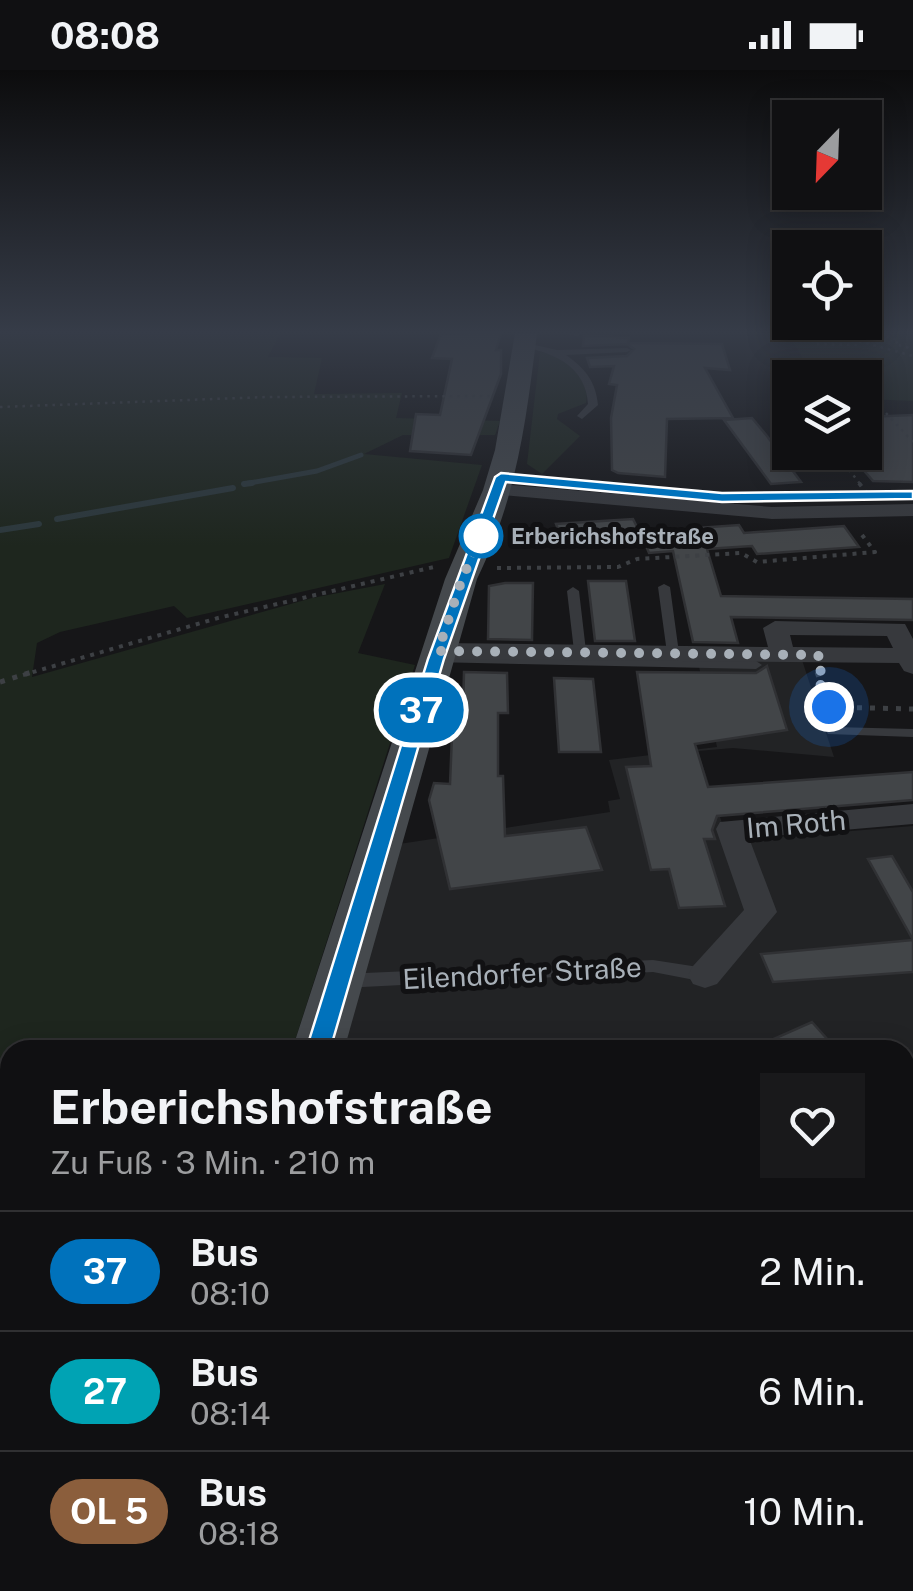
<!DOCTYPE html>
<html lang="de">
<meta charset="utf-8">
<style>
:root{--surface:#101012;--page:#19191b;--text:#f1f3f6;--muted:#9c9d9f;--line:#303032}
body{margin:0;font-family:"Public Sans",sans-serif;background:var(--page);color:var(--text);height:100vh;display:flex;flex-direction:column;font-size:38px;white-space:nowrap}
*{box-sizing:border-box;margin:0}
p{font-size:32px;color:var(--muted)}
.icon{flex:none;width:55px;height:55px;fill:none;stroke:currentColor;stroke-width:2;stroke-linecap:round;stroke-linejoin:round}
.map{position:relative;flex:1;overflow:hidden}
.panel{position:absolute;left:0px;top:970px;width:915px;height:552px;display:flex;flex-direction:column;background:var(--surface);border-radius:30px 30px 0 0;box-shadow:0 5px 25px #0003,0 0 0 2px var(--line)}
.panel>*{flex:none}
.badge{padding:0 20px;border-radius:32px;font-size:35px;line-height:65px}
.needle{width:65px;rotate:203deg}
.tools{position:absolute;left:772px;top:30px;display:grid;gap:20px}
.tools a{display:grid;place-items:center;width:110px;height:110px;border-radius:0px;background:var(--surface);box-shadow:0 5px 25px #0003,0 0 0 2px var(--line);font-size:50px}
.you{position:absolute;width:50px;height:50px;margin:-25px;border:8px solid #fff;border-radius:50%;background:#1a73e8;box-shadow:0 0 0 15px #1a73e833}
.map>.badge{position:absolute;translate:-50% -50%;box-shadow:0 0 0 5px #fff}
.round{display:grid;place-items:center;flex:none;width:105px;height:105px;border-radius:0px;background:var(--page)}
.head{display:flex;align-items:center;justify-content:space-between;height:170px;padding:0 50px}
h1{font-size:48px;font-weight:700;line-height:75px}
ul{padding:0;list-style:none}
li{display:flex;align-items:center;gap:30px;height:120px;padding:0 50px;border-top:2px solid var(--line)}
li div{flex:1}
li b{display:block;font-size:38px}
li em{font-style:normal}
li .badge{min-width:110px;font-weight:700;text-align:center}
.status{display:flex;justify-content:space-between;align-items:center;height:70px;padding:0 50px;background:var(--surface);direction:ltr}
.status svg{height:28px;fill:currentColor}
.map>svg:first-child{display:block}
</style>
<div class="status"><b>08:08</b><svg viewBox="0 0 49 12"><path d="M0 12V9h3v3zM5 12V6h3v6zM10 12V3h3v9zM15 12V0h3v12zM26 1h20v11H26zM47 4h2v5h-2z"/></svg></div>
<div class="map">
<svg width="913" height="1521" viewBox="0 0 913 1521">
<rect width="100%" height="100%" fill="#161618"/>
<path fill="#222325" d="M697,588L802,590L834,687L733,678L698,681L728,771L913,756V1521H209L211,1512H905V980H341L399,774L610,742L608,731L620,729L609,690L717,677Z"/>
<path fill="#1e261e" d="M0,263H280L268,287L322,288L314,324L402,323L396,348L500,351L495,365H403L364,384L482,395L449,488L187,548L174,536L60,562L37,573L32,607L312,528L385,514L358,583L415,595L292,980H10V1512L147,1513L145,1521H0Z
M788,263H913V331L865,329V308L814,307Z
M540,282C563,285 591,309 586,333L558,344L557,349L580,366L542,404L527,394Z"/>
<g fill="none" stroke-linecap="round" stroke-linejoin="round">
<path stroke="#2c383c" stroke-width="5" d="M244,414L317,401L361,385"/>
<path stroke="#2c383c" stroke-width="6" d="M244,414L252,413
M57,449L233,418
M0,460L39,454"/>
</g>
<path fill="#424548" stroke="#303134" stroke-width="2.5" d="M470,263H501L496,280H501V304L471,385L410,381L416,344L440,345L452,289L432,288L441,264Z
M584,265L629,268L628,273L722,274L730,300L705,298L733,348L667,349L665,407L618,403L612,400L611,348L617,315L609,314L614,296L590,297L587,288L627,286L634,279L627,274L583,276Z
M913,345V412L873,411L848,382H865V347Z
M752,348L767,366L801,412L771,414L724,350Z
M633,449L641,465L639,462L739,455L744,463L844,456L859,477L757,484L752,476L707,479L721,526L913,529V550L731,547L738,573L693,572L673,481L649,483L643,469L564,475L556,454Z
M588,511H626L635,571H595Z
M505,513H533L532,570L488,569L489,516Z
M767,596L787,660L695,674L708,717L913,702V730L717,746L712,760L715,769H704L725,836L679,838L669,799L651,800L626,697L651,696L637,602L756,603Z
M464,602L507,603L508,643H498V706H503L505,766L586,757L602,800L450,819L429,730L434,713L450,714L453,641H463Z
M554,608L593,609L601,682H559Z
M892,786L913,822V870L868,789Z
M913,870V902L773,912L761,884Z
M812,952L837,980H749Z"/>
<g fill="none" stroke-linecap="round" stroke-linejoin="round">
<path stroke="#3d4044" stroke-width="2.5" stroke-dasharray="2.5 5" stroke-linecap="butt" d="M809,263L814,274L859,275
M830,263L913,286
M872,263L899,270L895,274L913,279
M0,337L267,327L493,326
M886,343L913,372
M835,382L861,415
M844,394L857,393"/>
<path stroke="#3d4044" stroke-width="4" stroke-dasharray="4 6" stroke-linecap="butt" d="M859,413L866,422
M497,498L618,497L637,489L741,483L757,492L875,482L859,461
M23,605L218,548L438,496"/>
<path stroke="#3d4044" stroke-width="5" stroke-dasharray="5 8" stroke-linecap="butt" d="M817,602L829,637L913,639
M0,612L32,602"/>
<path stroke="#3d4044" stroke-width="8" stroke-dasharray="8 11" stroke-linecap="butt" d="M905,1321L913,1317
M560,1521L574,1512"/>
<path fill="#37393d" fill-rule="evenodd" d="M560,263H580L581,264L577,266Z
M526,273L557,280L627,278L631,280L627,282L566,285C585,298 596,312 598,335L582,349L577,346L588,334C586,298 556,283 523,277V273Z
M664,514L670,517L679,583L673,587L667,583L658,517Z
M573,517L579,521L586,581L580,585L574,581L567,521Z
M436,585L756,591L762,595L756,599L432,592L430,589Z
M833,657L913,659V667L828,664L826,661L828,658Z
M653,890L705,898L711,900L714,905L711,910L705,912L653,902L343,918L337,916L334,911L337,906L343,904Z"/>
<path fill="#37393d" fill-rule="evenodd" d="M498,414L772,437L913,434V446L772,449L491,424L488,420L491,416Z
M775,551L905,554L913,569V604L904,601L899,593L439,589L426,581L439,573L768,577L763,558ZM790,565L887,566L893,578L793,577Z
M913,734V754L749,768L777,842L717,914L705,918L693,914L688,905L693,896L744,840L716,759L720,752Z"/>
<path fill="#45494d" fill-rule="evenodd" d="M515,263H537C526,352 517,427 477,509L344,980H292L445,509L483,420L495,380Z
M145,1512H217L215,1521H143Z"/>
</g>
<linearGradient id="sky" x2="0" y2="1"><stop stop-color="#0c0c0d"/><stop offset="0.55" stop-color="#363c48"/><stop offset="1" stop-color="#363c48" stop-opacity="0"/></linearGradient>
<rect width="913" height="476" fill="url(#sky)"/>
<path fill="#0072bc" stroke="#fff" stroke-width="2.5" d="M501,403L722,423L913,421V429L722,432L506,412L444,589L330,980L326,987H310L306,980L428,589L495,407Z"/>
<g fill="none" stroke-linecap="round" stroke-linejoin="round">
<path stroke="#a8b0b8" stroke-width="10" stroke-dasharray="0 18" d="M481,466L462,509L438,581L818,585L824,599L816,603L829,637"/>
</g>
<circle fill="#fff" stroke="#0072bc" stroke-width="5" cx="481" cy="466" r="20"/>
<g text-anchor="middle" stroke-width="10" stroke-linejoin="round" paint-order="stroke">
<g font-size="22" font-weight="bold" fill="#a8b0b8" stroke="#111113" text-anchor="start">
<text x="511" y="474">Erberichshofstraße</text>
</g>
<g font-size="28" fill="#a8b0b8" stroke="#111113">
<text transform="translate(796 754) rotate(-5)" y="10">Im Roth</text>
<text transform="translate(522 903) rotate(-3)" y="10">Eilendorfer Straße</text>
</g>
</g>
</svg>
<div class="tools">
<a><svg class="needle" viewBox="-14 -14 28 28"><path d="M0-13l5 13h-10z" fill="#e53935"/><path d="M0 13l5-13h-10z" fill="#9c9d9f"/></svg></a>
<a><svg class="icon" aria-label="locate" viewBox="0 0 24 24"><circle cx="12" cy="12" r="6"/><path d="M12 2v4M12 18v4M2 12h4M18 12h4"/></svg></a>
<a><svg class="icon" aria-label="layers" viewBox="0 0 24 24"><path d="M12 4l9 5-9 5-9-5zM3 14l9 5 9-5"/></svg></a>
</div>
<div class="you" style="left:829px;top:637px"></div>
<b class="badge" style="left:421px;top:640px;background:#0072bc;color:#fff">37</b>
<section class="panel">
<div class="head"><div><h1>Erberichshofstraße</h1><p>Zu Fuß · 3 Min. · 210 m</p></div><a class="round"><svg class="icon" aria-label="heart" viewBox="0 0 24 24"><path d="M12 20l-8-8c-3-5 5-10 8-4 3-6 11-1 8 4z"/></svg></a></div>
<ul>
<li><span class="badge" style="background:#0072bc;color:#fff">37</span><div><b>Bus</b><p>08:10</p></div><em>2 Min.</em></li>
<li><span class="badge" style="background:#00a3b4;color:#fff">27</span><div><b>Bus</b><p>08:14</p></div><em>6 Min.</em></li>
<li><span class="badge" style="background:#8b5e3c;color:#fff">OL 5</span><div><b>Bus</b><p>08:18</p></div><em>10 Min.</em></li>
</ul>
</section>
</div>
